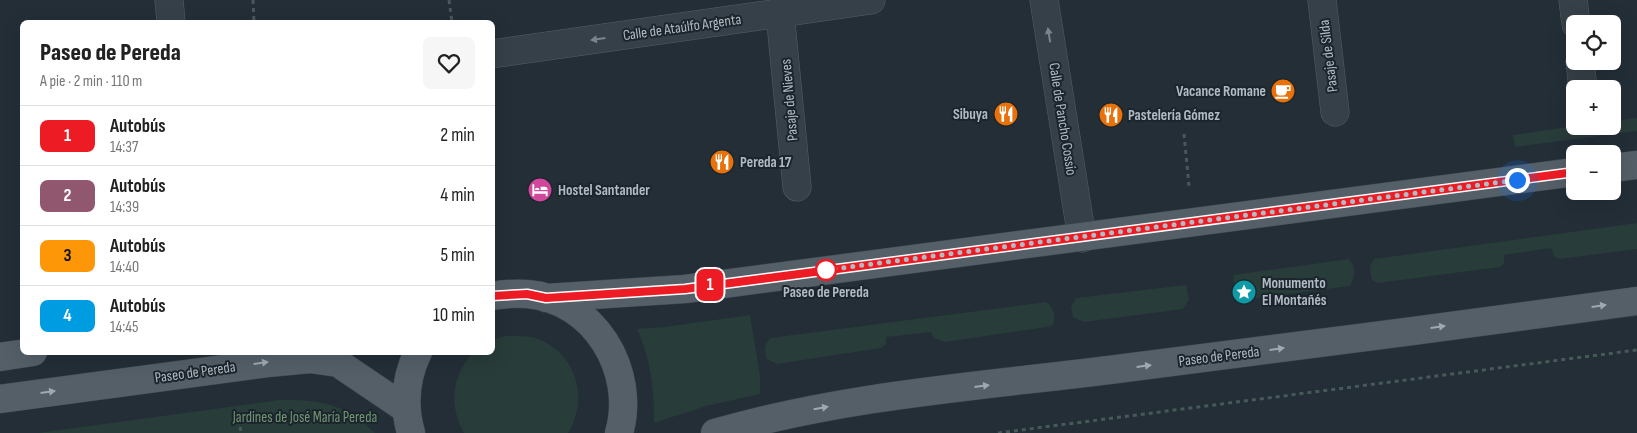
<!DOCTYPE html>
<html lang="es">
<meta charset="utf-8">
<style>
:root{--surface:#fff;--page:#f6f6f6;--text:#222;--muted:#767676;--line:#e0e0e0}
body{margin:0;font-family:"Sofia Sans Condensed",sans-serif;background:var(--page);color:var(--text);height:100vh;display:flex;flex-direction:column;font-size:19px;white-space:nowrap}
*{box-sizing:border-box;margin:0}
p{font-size:16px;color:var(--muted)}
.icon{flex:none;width:28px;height:28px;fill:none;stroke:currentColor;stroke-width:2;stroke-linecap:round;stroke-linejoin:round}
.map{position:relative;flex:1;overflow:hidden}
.sheet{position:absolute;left:20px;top:20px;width:475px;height:335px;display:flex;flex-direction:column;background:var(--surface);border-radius:8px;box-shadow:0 5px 20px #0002}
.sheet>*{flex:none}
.badge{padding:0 10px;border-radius:8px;font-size:18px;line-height:32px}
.controls{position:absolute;left:1566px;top:15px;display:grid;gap:10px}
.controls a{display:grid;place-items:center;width:55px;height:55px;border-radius:8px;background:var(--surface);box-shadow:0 5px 20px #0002;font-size:25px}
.you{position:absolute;width:25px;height:25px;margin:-12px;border:4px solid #fff;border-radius:50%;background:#1a73e8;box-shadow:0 0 0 8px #1a73e833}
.map>.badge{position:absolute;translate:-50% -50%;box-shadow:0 0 0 2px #fff}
.round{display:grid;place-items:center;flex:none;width:52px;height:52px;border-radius:8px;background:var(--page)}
.head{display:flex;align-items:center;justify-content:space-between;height:85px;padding:0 20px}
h1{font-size:24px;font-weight:800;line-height:38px}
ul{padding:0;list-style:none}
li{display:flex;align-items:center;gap:15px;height:60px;padding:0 20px;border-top:1px solid var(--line)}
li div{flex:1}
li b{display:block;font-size:19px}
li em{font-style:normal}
li .badge{min-width:55px;font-weight:700;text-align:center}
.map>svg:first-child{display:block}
</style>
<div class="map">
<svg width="1637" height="433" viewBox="0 0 1637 433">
<rect width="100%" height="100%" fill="#232e37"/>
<path fill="#283c3a" d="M1637,118V131L1515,147L1513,135L1576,126H1612L1613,121Z
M1637,223V249L1560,259L1554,256L1551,248L1504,255V263L1500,267L1378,283L1372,280C1370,271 1368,266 1374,259Z
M1349,259C1357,268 1355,276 1350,286L1243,300L1237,299L1233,275Z
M1186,285L1189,299L1183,309L1084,322L1073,317L1071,308L1076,298Z
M1046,302C1054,308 1056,315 1053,325L1047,327L945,342L934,338L931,332L886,337V344L881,348L777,364L767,359C764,351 764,345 770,338Z
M750,315L760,376V394L706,406L654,423C654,388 651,360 637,329L665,327Z
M505,336C518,336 532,335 543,341C578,358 588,401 568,433H464C448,403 452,378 472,353L492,352L493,340Z
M280,400C320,399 346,404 375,433H38Z"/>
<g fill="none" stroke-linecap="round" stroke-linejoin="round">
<defs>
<path id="pedestrian" d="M169,0L171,22
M1322,0L1335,112
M1573,0L1576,24
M780,13L797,187
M1580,61L1582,80"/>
<path id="minor" d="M1044,0L1082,238
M492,54L871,0"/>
<path id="primary" d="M1612,168L1637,165
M492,296C504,294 515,293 527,294C594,299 637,371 619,433
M546,298L685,289L1575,172
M0,357L33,352
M0,399L268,363L310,359L338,363L406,409
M411,433C403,405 405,379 418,352
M715,433C845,395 982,386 1117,369C1290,348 1464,324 1637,301"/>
</defs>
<use href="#pedestrian" stroke="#545e65" stroke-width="29"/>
<use href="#minor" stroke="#545e65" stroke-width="29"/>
<use href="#primary" stroke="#404951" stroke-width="29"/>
<path stroke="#475958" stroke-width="3" stroke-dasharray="4 4" stroke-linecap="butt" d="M253,0L254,22
M449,0L452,22
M1184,134L1189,186
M239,419L241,433
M998,433L1637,350"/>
<use href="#pedestrian" stroke="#364048" stroke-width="28"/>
<use href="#minor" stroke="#364048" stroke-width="28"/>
<use href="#primary" stroke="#545f68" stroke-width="28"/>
</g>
<defs><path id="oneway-solid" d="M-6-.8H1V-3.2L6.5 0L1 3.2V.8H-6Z" transform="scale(1.25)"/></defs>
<g fill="#7a848c">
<use href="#oneway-solid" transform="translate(1049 35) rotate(-99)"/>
<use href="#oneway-solid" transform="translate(598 39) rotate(172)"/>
</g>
<g fill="#9ea9b2">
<use href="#oneway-solid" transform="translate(1599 306) rotate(-8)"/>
<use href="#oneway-solid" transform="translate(1438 327) rotate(-8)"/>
<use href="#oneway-solid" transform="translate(1277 349) rotate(-8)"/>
<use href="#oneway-solid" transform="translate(261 363) rotate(-8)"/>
<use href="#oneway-solid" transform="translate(1144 366) rotate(-7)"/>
<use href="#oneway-solid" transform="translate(982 386) rotate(-7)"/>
<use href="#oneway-solid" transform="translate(48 392) rotate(-8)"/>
<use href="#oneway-solid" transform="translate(821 408) rotate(-10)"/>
</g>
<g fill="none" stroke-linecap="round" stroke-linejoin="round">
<defs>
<path id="line" d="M492,296L527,294L546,298L685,289L1575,172"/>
</defs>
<use href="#line" stroke="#fff" stroke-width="11"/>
<use href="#line" stroke="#ed1c24" stroke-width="8"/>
<path stroke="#b1bbc4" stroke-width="5" stroke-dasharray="0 9" d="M826,270L1517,180"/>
</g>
<defs>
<symbol id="cafe-disc" viewBox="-11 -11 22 22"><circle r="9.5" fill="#e8710a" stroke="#1c252c"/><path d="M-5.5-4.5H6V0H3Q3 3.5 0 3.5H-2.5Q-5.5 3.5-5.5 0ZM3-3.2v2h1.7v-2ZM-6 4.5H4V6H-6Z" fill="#fff"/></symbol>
<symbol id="restaurant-disc" viewBox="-11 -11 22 22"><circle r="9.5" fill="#e8710a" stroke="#1c252c"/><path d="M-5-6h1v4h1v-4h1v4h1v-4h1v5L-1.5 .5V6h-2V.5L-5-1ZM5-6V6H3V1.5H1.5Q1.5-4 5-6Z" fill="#fff"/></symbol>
<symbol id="hotel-disc" viewBox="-11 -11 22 22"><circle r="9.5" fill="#d1479c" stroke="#1c252c"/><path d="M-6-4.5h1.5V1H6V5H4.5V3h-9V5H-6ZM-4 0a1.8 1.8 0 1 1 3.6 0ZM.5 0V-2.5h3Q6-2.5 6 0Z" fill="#fff"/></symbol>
<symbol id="sight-disc" viewBox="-11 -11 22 22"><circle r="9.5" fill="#0f9aa8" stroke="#1c252c"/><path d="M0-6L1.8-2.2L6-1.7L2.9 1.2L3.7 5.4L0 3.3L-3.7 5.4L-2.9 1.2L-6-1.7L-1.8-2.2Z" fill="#fff"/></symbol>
</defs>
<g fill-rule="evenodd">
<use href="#cafe-disc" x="1269" y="77" width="28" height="28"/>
<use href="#restaurant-disc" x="992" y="100" width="28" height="28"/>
<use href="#restaurant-disc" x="1097" y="101" width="28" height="28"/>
<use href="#restaurant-disc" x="708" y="148" width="28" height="28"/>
<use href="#hotel-disc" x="526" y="176" width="28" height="28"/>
<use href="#sight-disc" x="1230" y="278" width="28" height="28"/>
</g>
<circle fill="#fff" stroke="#ed1c24" stroke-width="2.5" cx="826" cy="270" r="10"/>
<g text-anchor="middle" stroke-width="4" stroke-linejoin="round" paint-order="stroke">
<g font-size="15" fill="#b1bbc4" stroke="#1c252c">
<text transform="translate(682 27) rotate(-8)" y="5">Calle de Ataúlfo Argenta</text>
<text transform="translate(1328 56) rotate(-97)" y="5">Pasaje de Silda</text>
<text transform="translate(789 100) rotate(-95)" y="5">Pasaje de Nieves</text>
<text transform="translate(1063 119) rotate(81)" y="5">Calle de Pancho Cossío</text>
<text transform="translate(1219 356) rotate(-7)" y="5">Paseo de Pereda</text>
<text transform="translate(195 372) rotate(-8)" y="5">Paseo de Pereda</text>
</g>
<g font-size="15" font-weight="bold" fill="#b1bbc4" stroke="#1c252c" text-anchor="start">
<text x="1266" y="96" text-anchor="end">Vacance Romane</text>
<text x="988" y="119" text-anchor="end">Sibuya</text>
<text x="1128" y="120">Pastelería Gómez</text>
<text x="740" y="167">Pereda 17</text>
<text x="558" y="195">Hostel Santander</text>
<text x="1262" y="288">Monumento<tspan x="1262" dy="17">El Montañés</tspan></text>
</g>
<g font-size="15" font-weight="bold" fill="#b1bbc4" stroke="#1c252c">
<text x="826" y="297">Paseo de Pereda</text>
</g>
<g font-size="15" fill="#729775" stroke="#1c252c">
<text x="305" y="422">Jardines de José María Pereda</text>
</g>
</g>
</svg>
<div class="controls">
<a><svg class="icon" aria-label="locate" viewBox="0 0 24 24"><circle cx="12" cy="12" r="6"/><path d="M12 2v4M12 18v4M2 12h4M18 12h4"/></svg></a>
<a>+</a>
<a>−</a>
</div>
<div class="you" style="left:1517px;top:180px"></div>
<b class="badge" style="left:710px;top:285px;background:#ed1c24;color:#fff">1</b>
<section class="sheet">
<div class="head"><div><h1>Paseo de Pereda</h1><p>A pie · 2 min · 110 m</p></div><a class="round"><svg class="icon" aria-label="heart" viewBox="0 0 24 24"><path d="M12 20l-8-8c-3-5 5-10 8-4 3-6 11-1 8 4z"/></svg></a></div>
<ul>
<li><span class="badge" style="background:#ed1c24;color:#fff">1</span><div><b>Autobús</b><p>14:37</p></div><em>2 min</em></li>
<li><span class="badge" style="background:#91576f;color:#fff">2</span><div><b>Autobús</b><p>14:39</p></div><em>4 min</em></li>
<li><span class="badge" style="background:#fe9707;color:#111">3</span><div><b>Autobús</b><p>14:40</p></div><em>5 min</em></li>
<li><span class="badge" style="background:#009ce1;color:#fff">4</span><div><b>Autobús</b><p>14:45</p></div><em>10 min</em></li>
</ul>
</section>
</div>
